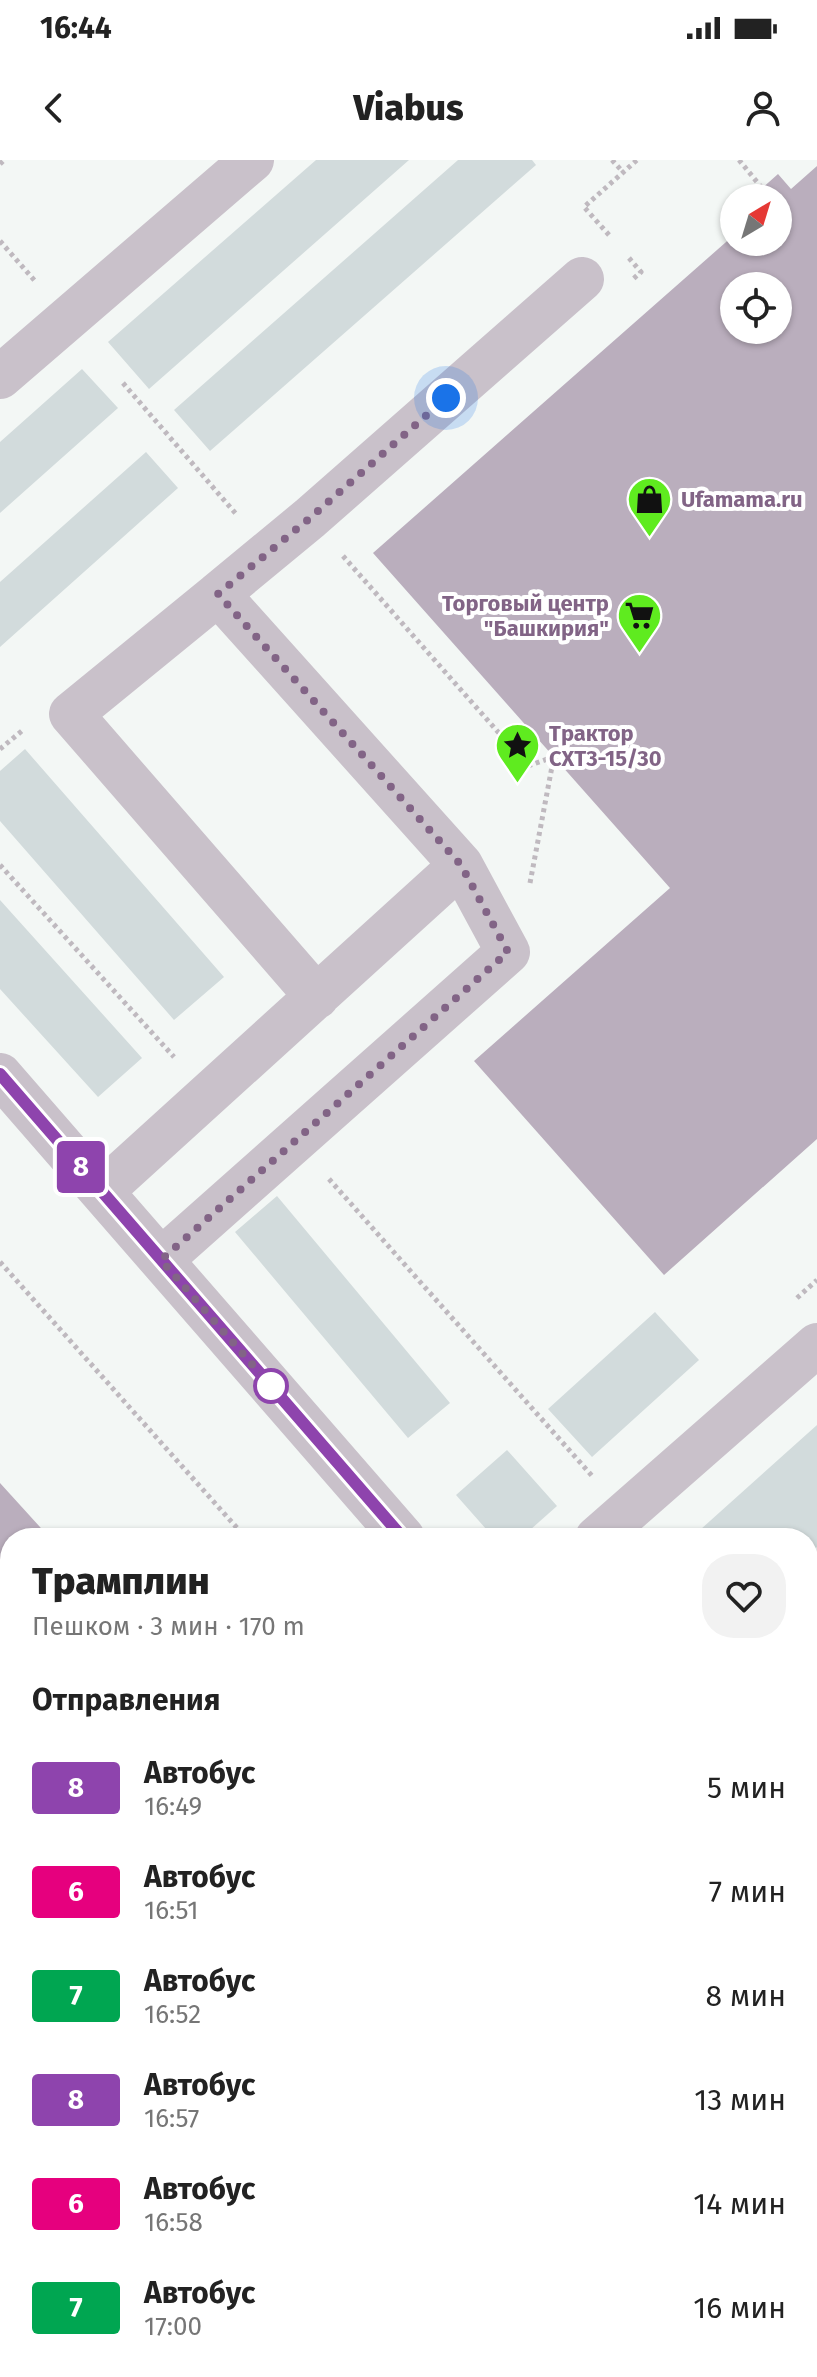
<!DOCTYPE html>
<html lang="ru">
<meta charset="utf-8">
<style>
:root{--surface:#fff;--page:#f2f2f2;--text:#222;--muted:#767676}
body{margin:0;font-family:"Fira Sans",sans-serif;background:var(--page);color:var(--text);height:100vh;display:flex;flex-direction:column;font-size:30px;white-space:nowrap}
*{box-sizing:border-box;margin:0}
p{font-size:26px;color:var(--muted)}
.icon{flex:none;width:44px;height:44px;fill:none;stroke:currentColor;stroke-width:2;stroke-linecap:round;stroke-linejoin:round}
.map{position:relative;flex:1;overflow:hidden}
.side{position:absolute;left:0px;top:1368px;width:818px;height:850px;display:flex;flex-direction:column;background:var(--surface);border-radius:32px 32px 0 0;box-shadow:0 2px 6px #0004}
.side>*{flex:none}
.badge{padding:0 16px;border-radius:6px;font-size:28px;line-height:52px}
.needle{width:52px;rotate:38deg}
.buttons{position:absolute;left:720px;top:24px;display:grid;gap:16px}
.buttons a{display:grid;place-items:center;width:72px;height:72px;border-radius:50%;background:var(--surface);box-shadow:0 2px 6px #0004;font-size:40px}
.you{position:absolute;width:40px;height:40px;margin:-20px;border:6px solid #fff;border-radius:50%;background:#1a73e8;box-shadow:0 0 0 12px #1a73e833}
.map>.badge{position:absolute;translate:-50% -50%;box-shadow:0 0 0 4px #fff}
h2{padding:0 32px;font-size:30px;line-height:72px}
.round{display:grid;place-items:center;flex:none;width:84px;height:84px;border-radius:32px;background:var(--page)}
.summary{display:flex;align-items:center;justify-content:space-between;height:136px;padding:0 32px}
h1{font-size:38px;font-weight:800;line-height:60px}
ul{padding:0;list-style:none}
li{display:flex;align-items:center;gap:24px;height:104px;padding:0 32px}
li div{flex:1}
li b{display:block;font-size:30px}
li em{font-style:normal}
li .badge{min-width:88px;font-weight:700;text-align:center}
.status{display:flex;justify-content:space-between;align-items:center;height:56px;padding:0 40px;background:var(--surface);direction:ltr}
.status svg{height:22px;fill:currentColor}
header{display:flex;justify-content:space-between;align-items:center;height:104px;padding:0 32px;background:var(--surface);font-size:36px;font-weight:800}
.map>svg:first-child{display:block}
</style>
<div class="status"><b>16:44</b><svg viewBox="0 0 49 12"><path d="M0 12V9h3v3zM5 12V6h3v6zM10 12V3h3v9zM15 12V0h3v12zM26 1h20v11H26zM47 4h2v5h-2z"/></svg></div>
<header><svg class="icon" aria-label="back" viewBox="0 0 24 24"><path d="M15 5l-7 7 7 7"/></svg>Viabus<svg class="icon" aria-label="person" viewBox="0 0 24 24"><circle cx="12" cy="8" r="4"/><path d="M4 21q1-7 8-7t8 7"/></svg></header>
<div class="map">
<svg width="817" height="2217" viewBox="0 0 817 2217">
<rect width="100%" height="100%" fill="#f3f7f5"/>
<path fill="#d2dbdc" d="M316,0H409L149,229L108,182Z
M458,0H532L536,5L210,291L174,250Z
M82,209L118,248L0,353V282Z
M146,292L178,328L0,487V422Z
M25,589L224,817L174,860L0,661V611Z
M0,740L142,898L98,937L0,829Z
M277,1036L450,1243L408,1278L235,1072Z
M655,1152L699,1200L592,1297L548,1249Z
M817,1265V1387L808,1395V1378H691Z
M507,1290L557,1346L521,1378H494L456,1335Z
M817,1829V2217H404L414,2208H808V1838Z
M10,1852V2133L0,2142V1861Z"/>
<path fill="#baaebd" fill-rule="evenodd" d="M817,6V979L664,1115L474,901L670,728L373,393L734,75V82H778V38H751L778,14L791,29ZM734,126H778V170H734Z
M0,1323L50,1378H10V1528L0,1517Z"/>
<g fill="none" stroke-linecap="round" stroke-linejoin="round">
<defs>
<path id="major" d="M808,1521L817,1512
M808,1661L817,1653
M11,2217L21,2208
M184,2217L194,2208"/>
</defs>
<use href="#major" stroke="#bcb5be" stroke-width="47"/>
<path stroke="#bfb9bf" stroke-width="5" stroke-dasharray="4 4" stroke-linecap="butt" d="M612,0L623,12
M739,0L762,28
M0,4L4,0
M609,75L584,47L637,0
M0,81L35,121
M629,98L641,112L633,119
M123,223L236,354
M343,396L528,606L553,597
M0,589L23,570
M0,705L174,897
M530,723L554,596
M329,1019L593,1317
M0,1102L246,1378
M797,1138L817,1120
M808,1729L817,1721
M0,1831L10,1822
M808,1959L817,1968
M275,2217L286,2208
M558,2217L562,2208"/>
<path stroke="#c9c1ca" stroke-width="44" d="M0,217L252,0
M218,434L71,554L317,837
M0,915L403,1378
M102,1031L461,705
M161,1100L508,792L461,705L218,434L310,358L582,119
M597,1378L817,1185
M0,1674L10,1685"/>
<use href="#major" stroke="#fff" stroke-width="44"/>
</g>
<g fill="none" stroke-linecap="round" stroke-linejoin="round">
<defs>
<path id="line" d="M0,914L403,1378"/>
</defs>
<use href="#line" stroke="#fff" stroke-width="18"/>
<use href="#line" stroke="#8e44ad" stroke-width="12"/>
<path stroke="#826486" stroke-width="8" stroke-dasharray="0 14.4" d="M271,1226L161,1100L508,792L461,705L218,434L310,358L446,238"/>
</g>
<defs>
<symbol id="shop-pin" viewBox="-11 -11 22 30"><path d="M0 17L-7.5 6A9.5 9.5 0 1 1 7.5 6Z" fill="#5feb1f" stroke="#fff"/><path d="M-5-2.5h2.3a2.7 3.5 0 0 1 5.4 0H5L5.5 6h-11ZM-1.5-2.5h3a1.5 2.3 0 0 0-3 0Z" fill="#111"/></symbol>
<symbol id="supermarket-pin" viewBox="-11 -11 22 30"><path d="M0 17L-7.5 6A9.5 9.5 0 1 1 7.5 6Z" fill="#5feb1f" stroke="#fff"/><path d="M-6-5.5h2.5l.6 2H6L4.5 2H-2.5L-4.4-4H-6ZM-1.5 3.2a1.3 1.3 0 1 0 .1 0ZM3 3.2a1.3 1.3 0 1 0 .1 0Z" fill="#111"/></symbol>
<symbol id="sight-pin" viewBox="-11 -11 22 30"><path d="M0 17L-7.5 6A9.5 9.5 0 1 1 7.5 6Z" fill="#5feb1f" stroke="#fff"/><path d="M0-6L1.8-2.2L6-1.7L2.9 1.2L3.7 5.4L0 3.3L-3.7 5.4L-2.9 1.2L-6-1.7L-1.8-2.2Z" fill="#111"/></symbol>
</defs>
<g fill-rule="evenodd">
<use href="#shop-pin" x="624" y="314" width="51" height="69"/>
<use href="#supermarket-pin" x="614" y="430" width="51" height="69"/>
<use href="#sight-pin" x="492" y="560" width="51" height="69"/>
</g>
<circle fill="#fff" stroke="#8e44ad" stroke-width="4" cx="271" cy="1226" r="16"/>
<g text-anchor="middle" stroke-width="8" stroke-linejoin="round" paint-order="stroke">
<g font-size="22" font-weight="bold" fill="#826486" stroke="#fff" text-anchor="start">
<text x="681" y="347">Ufamama.ru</text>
<text x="609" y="451" text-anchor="end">Торговый центр<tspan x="609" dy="25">"Башкирия"</tspan></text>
<text x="549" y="581">Трактор<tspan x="549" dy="25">СХТ3-15/30</tspan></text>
</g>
</g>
</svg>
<div class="buttons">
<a><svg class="needle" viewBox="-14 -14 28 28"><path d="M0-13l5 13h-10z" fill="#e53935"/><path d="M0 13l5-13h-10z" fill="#767676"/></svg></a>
<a><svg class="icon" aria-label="locate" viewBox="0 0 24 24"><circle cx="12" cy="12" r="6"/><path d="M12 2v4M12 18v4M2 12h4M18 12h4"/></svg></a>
</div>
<div class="you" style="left:446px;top:238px"></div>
<b class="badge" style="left:81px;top:1007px;background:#8e44ad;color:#fff">8</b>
<section class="side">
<div class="summary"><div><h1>Трамплин</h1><p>Пешком · 3 мин · 170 m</p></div><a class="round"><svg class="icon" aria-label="heart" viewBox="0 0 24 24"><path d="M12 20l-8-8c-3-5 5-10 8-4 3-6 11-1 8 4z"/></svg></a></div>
<h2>Отправления</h2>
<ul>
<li><span class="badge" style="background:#8e44ad;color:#fff">8</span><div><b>Автобус</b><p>16:49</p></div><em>5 мин</em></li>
<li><span class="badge" style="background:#e6007e;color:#fff">6</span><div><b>Автобус</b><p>16:51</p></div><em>7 мин</em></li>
<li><span class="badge" style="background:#00a651;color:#fff">7</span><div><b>Автобус</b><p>16:52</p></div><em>8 мин</em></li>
<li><span class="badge" style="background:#8e44ad;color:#fff">8</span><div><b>Автобус</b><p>16:57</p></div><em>13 мин</em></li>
<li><span class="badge" style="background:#e6007e;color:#fff">6</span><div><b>Автобус</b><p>16:58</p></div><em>14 мин</em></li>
<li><span class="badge" style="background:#00a651;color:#fff">7</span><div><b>Автобус</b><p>17:00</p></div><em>16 мин</em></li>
</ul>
</section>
</div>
